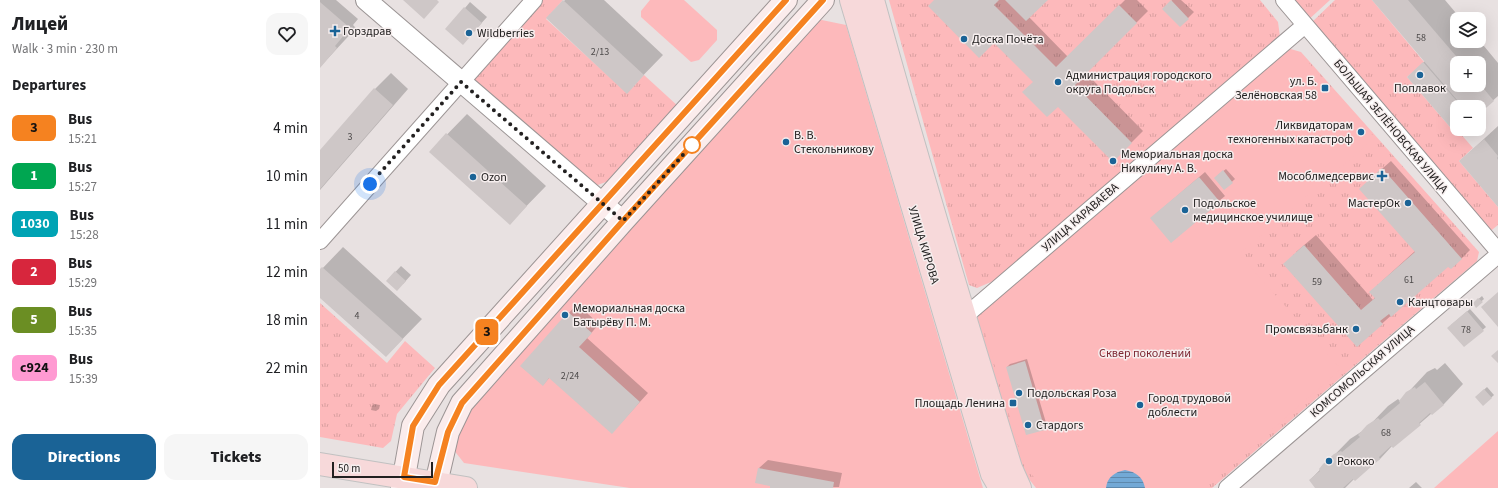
<!DOCTYPE html>
<meta charset="utf-8">
<style>
:root{--surface:#fff;--page:#f6f6f6;--text:#202124;--muted:#757577;--accent:#1a6396}
body{margin:0;font-family:"Source Sans 3",sans-serif;background:var(--page);color:var(--text);height:100vh;display:flex;flex-direction:column;font-size:15px;white-space:nowrap}
*{box-sizing:border-box;margin:0}
p{font-size:13px;color:var(--muted)}
.icon{flex:none;width:22px;height:22px;fill:none;stroke:currentColor;stroke-width:2;stroke-linecap:round;stroke-linejoin:round}
.map{position:relative;flex:1;overflow:hidden}
.panel{display:flex;flex-direction:column;background:var(--surface);width:320px}
.panel>*{flex:none}
.badge{padding:0 8px;border-radius:6px;font-size:14px;line-height:26px}
.fabs{position:absolute;left:1130px;top:12px;display:grid;gap:8px}
.fabs a{display:grid;place-items:center;width:36px;height:36px;border-radius:8px;background:var(--surface);box-shadow:0 4px 16px #0002;font-size:20px}
.scale{position:absolute;left:12px;bottom:10px;width:101px;box-sizing:border-box;padding-left:4px;border:2px solid #222020;border-top:0;font-size:11px;line-height:14px;white-space:nowrap;color:#222020;-webkit-text-stroke:3px #f6eeee;paint-order:stroke}
.you{position:absolute;width:20px;height:20px;margin:-10px;border:3px solid #fff;border-radius:50%;background:#1a73e8;box-shadow:0 0 0 6px #1a73e833}
.map>.badge{position:absolute;translate:-50% -50%;box-shadow:0 0 0 2px #fff}
h2{padding:0 12px;font-size:15px;line-height:36px}
.round{display:grid;place-items:center;flex:none;width:42px;height:42px;border-radius:12px;background:var(--page)}
.overview{display:flex;align-items:center;justify-content:space-between;height:68px;padding:0 12px}
h1{font-size:19px;font-weight:800;line-height:30px}
.action{display:flex;gap:8px;margin-top:auto;padding:8px 12px}
.action a{flex:1;height:46px;border-radius:12px;background:var(--accent);color:#fff;font-size:16px;font-weight:800;line-height:46px;text-align:center}
.action a+a{background:var(--page);color:var(--text)}
ul{padding:0;list-style:none}
li{display:flex;align-items:center;gap:12px;height:48px;padding:0 12px}
li div{flex:1}
li b{display:block;font-size:15px}
li em{font-style:normal}
li .badge{min-width:44px;font-weight:700;text-align:center}
main{display:flex;flex:1;min-height:0}
.map>svg:first-child{display:block}
</style>
<main>
<section class="panel">
<div class="overview"><div><h1>Лицeй</h1><p>Walk · 3 min · 230 m</p></div><a class="round"><svg class="icon" aria-label="heart" viewBox="0 0 24 24"><path d="M12 20l-8-8c-3-5 5-10 8-4 3-6 11-1 8 4z"/></svg></a></div>
<h2>Departures</h2>
<ul>
<li><span class="badge" style="background:#f58220;color:#111">3</span><div><b>Bus</b><p>15:21</p></div><em>4 min</em></li>
<li><span class="badge" style="background:#00a651;color:#fff">1</span><div><b>Bus</b><p>15:27</p></div><em>10 min</em></li>
<li><span class="badge" style="background:#00a3b4;color:#fff">1030</span><div><b>Bus</b><p>15:28</p></div><em>11 min</em></li>
<li><span class="badge" style="background:#d7263d;color:#fff">2</span><div><b>Bus</b><p>15:29</p></div><em>12 min</em></li>
<li><span class="badge" style="background:#6b8e23;color:#fff">5</span><div><b>Bus</b><p>15:35</p></div><em>18 min</em></li>
<li><span class="badge" style="background:#ff9ad2;color:#111">с924</span><div><b>Bus</b><p>15:39</p></div><em>22 min</em></li>
</ul>
<div class="action"><a>Directions</a><a>Tickets</a></div>
</section>
<div class="map">
<svg width="1178" height="488" viewBox="0 0 1178 488">
<defs>
<pattern id="grass-tufts" width="24" height="20" patternUnits="userSpaceOnUse"><rect width="24" height="20" fill="#fdb9bb"/><path d="M3 7l-1-3M5 7V3M7 7l1-3M15 17l-1-3M17 17v-4M19 17l1-3" fill="none" stroke="#d99fa0"/></pattern>
<pattern id="water-rules" width="6" height="5" patternUnits="userSpaceOnUse"><rect width="6" height="5" fill="#73a9d6"/><path d="M0 2.5h6" fill="none" stroke="#5e89ad"/></pattern>
</defs>
<rect width="100%" height="100%" fill="#e8e1e1"/>
<path fill="url(#grass-tufts)" d="M218,0H243L226,19L307,93L324,75L359,107L294,179L275,186L150,76Z
M569,0H940L958,22L960,37L688,272L671,282L657,288L649,285Z
M968,0H1010L986,22Z
M1015,0H1052L1104,62L1087,77L1136,134L1139,132L1153,148L1139,161L1178,207V225L1168,233L990,24Z
M967,48L981,52L1159,252L1157,261L892,488H716L701,469L654,317Z
M0,303L67,363L85,341L115,368L77,414L71,441L63,448L0,437Z"/>
<path fill="#fdb9bb" d="M330,0H364L397,30V40L379,60L371,62L321,17V11Z
M497,19L526,25L663,488H310L144,463L133,449V433L161,388Z
M968,50L980,53L1055,138L919,254L1021,369L885,488H723L704,465L660,316Z
M1178,431V488H1114Z"/>
<path fill="url(#water-rules)" d="M805,470C816,472 823,477 825,488H786C787,477 795,472 805,470Z"/>
<path fill="#0003" fill-rule="evenodd" d="M0,0H16L38,19L33,25L36,28L0,67Z
M245,0H284L343,55L307,92L227,18Z
M615,0H726L709,17L748,57L805,0H817L828,11L766,73L823,131L793,161L674,41Z
M852,0H861L874,12L860,26L844,9Z
M1053,0H1125L1141,19H1137V41L1159,40L1178,63V96L1159,113V107H1137V129H1141L1136,133L1091,74L1105,61ZM1137,63H1159V85H1137Z
M150,2L167,17L148,38L145,8Z
M71,73L88,89L0,190V152L55,89Z
M147,114L226,186L190,223L111,151Z
M1178,126V206L1140,161Z
M1071,161L1150,250L1141,259L1132,261L1037,346L976,252L996,235L1053,300L1055,297L1062,281L1095,251L1049,180Z
M906,169L915,179L904,189L898,175Z
M885,172L905,196L899,201L837,213Z
M23,247L102,319L66,356L0,297V271Z
M81,266L91,275L83,284L67,281Z
M1162,296L1164,299L1156,306L1154,303Z
M257,304L279,324L267,338L328,393L300,424L230,377L223,385L201,366Z
M1150,309L1166,327L1144,346L1131,325Z
M707,359L727,426L724,429L687,367L690,364Z
M1125,363L1143,384L1124,404L1112,414V413L1073,447L1072,446L1060,459L1034,479L1025,488H997L990,480L1030,439L1041,432L1042,433L1068,406L1078,399L1080,401L1107,372L1115,368L1117,370Z
M1167,387L1174,395L1163,405L1156,397Z
M54,404L60,405L59,409L56,411L51,410L52,406Z
M448,460L522,473L519,487L451,488V486L439,468Z
M1096,482L1102,488H1089Z"/>
<path fill="#cec7c7" d="M83,0H117L119,2L104,19Z
M243,0L324,75L307,94L226,18Z
M614,0H679L674,5L736,67L799,5L817,23L755,85L812,143L793,162L738,107L727,117L702,92L713,82L674,43L659,58L608,6Z
M685,0H728L706,21Z
M851,0L869,19L860,27L842,9Z
M1052,0H1088L1142,63H1137V85H1159V83L1174,101L1159,114V107H1143Z
M0,2L30,28L15,46L17,48L0,68Z
M144,7L162,23L143,45L125,29Z
M1103,62L1142,107H1137V129H1142L1136,134L1087,77Z
M54,88L73,105L0,189V150Z
M126,133L207,206L190,225L109,152Z
M1164,139L1178,156L1177,158L1178,160V207L1139,161Z
M1062,168L1142,259L1131,269L1128,267L1071,317L1069,314L1060,321L1063,324L1037,347L963,264L984,245L1041,310L1055,298L1049,292L1095,252L1039,189Z
M903,170L913,183L904,190L894,178Z
M879,177L900,202L851,243L830,218Z
M2,267L83,339L66,357L0,298V269Z
M75,271L86,281L77,291L66,281Z
M1178,292V327L1161,307Z
M1158,298L1163,302L1156,308L1153,303Z
M1147,311L1164,331L1144,347L1127,328Z
M248,312L272,333L259,347L320,402L292,434L229,378L223,386L200,366Z
M1178,350V363L1171,356Z
M705,361L725,430L706,435L686,367Z
M1105,382L1124,405L1112,415L1110,413L1099,423L1101,425L1073,448L1071,446L1059,457L1060,459L1035,481L1033,479L1023,488H995L989,480L1000,471L999,469L1003,464L1014,454L1021,451L1022,452L1040,437L1038,435L1047,425L1058,418L1060,420L1080,403L1079,401L1086,392L1095,387L1096,389Z
M1164,389L1172,398L1163,406L1155,397Z
M438,468L514,482L513,488H450V486L435,483Z"/>
<g fill="none" stroke-linecap="round" stroke-linejoin="round">
<defs>
<path id="minor" d="M964,0L1178,251
M0,241L214,0
M644,317L985,25
M907,488L1178,255"/>
<path id="tertiary" d="M46,0L303,221"/>
<path id="secondary" d="M82,488L93,426L119,385L466,0
M115,488L128,432L142,403L303,221L503,0"/>
<path id="primary" d="M531,0L672,474L680,488
M553,0C596,157 643,312 691,468L700,488
M0,464L146,488"/>
</defs>
<use href="#minor" stroke="#9b9494" stroke-width="18"/>
<use href="#tertiary" stroke="#9b9494" stroke-width="22"/>
<use href="#secondary" stroke="#9b9494" stroke-width="24"/>
<use href="#primary" stroke="#c1c1c1" stroke-width="24"/>
<use href="#minor" stroke="#fff" stroke-width="16"/>
<use href="#tertiary" stroke="#fff" stroke-width="20"/>
<use href="#secondary" stroke="#fbecec" stroke-width="22"/>
<use href="#primary" stroke="#f7d9da" stroke-width="22"/>
</g>
<g fill="none" stroke-linecap="round" stroke-linejoin="round">
<defs>
<path id="line" d="M466,0L119,385L93,426L84,477L115,482L128,432L142,403L303,221L503,0"/>
</defs>
<use href="#line" stroke="#fff" stroke-width="9"/>
<use href="#line" stroke="#f58220" stroke-width="6"/>
<path stroke="#222020" stroke-width="4" stroke-dasharray="0 7.2" d="M50,184L141,82L303,221L372,145"/>
</g>
<g fill="#1a6396" stroke="#f6eeee" stroke-width="1.5">
<path d="M13 25h4v4h4v4h-4v4h-4v-4h-4v-4h4z"/>
<circle cx="149" cy="33" r="4"/>
<circle cx="644" cy="39" r="4"/>
<circle cx="1100" cy="75" r="4"/>
<circle cx="738" cy="82" r="4"/>
<rect x="1001" y="84" width="8" height="8" rx="2"/>
<circle cx="1041" cy="132" r="4"/>
<circle cx="466" cy="142" r="4"/>
<circle cx="793" cy="161" r="4"/>
<path d="M1060 170h4v4h4v4h-4v4h-4v-4h-4v-4h4z"/>
<circle cx="153" cy="177" r="4"/>
<circle cx="1088" cy="203" r="4"/>
<circle cx="865" cy="210" r="4"/>
<circle cx="1080" cy="302" r="4"/>
<circle cx="245" cy="315" r="4"/>
<circle cx="1036" cy="329" r="4"/>
<circle cx="699" cy="393" r="4"/>
<rect x="689" y="399" width="8" height="8" rx="2"/>
<circle cx="820" cy="405" r="4"/>
<circle cx="708" cy="425" r="4"/>
<circle cx="1009" cy="461" r="4"/>
</g>
<circle fill="#fff" stroke="#f58220" stroke-width="2" cx="372" cy="145" r="8"/>
<g text-anchor="middle" stroke-width="3" stroke-linejoin="round" paint-order="stroke">
<g font-size="10" fill="#4d4a4a">
<text x="1101" y="41">58</text>
<text x="280" y="55">2/13</text>
<text x="30" y="140">3</text>
<text x="1089" y="283">61</text>
<text x="997" y="285">59</text>
<text x="37" y="319">4</text>
<text x="1146" y="333">78</text>
<text x="250" y="379">2/24</text>
<text x="1066" y="436">68</text>
</g>
<g font-size="12" fill="#222020" stroke="#f6eeee" text-anchor="start">
<text x="23" y="35">Горздрав</text>
<text x="157" y="37">Wildberries</text>
<text x="652" y="43">Доска Почёта</text>
<text x="746" y="79">Администрация городского<tspan x="746" dy="14">округа Подольск</tspan></text>
<text x="997" y="85" text-anchor="end">ул. Б.<tspan x="997" dy="14">Зелёновская 58</tspan></text>
<text x="1100" y="92" text-anchor="middle">Поплавок</text>
<text x="1033" y="129" text-anchor="end">Ликвидаторам<tspan x="1033" dy="14">техногенных катастроф</tspan></text>
<text x="474" y="139">В. В.<tspan x="474" dy="14">Стекольникову</tspan></text>
<text x="801" y="158">Мемориальная доска<tspan x="801" dy="14">Никулину А. В.</tspan></text>
<text x="1054" y="180" text-anchor="end">Мособлмедсервис</text>
<text x="161" y="181">Ozon</text>
<text x="873" y="207">Подольское<tspan x="873" dy="14">медицинское училище</tspan></text>
<text x="1080" y="207" text-anchor="end">МастерОк</text>
<text x="1088" y="306">Канцтовары</text>
<text x="253" y="312">Мемориальная доска<tspan x="253" dy="14">Батырёву П. М.</tspan></text>
<text x="1028" y="333" text-anchor="end">Промсвязьбанк</text>
<text x="707" y="397">Подольская Роза</text>
<text x="828" y="402">Город трудовой<tspan x="828" dy="14">доблести</tspan></text>
<text x="685" y="407" text-anchor="end">Площадь Ленина</text>
<text x="716" y="429">Стардогs</text>
<text x="1017" y="465">Рококо</text>
</g>
<g font-size="12" fill="#222020" stroke="#f6eeee">
<text transform="translate(1071 126) rotate(50)" y="4">БОЛЬШАЯ ЗЕЛЁНОВСКАЯ УЛИЦА</text>
<text transform="translate(760 217) rotate(-41)" y="4">УЛИЦА КАРАВАЕВА</text>
<text transform="translate(604 245) rotate(73)" y="4">УЛИЦА КИРОВА</text>
<text transform="translate(1042 371) rotate(-41)" y="4">КОМСОМОЛЬСКАЯ УЛИЦА</text>
</g>
<g font-size="12" fill="#7e2934" stroke="#f6eeee">
<text x="825" y="357">Сквер поколений</text>
</g>
</g>
</svg>
<div class="fabs">
<a><svg class="icon" aria-label="layers" viewBox="0 0 24 24"><path d="M12 4l9 5-9 5-9-5zM3 14l9 5 9-5"/></svg></a>
<a>+</a>
<a>−</a>
</div>
<div class="scale">50 m</div>
<div class="you" style="left:50px;top:184px"></div>
<b class="badge" style="left:167px;top:332px;background:#f58220;color:#111">3</b>
</div>
</main>
